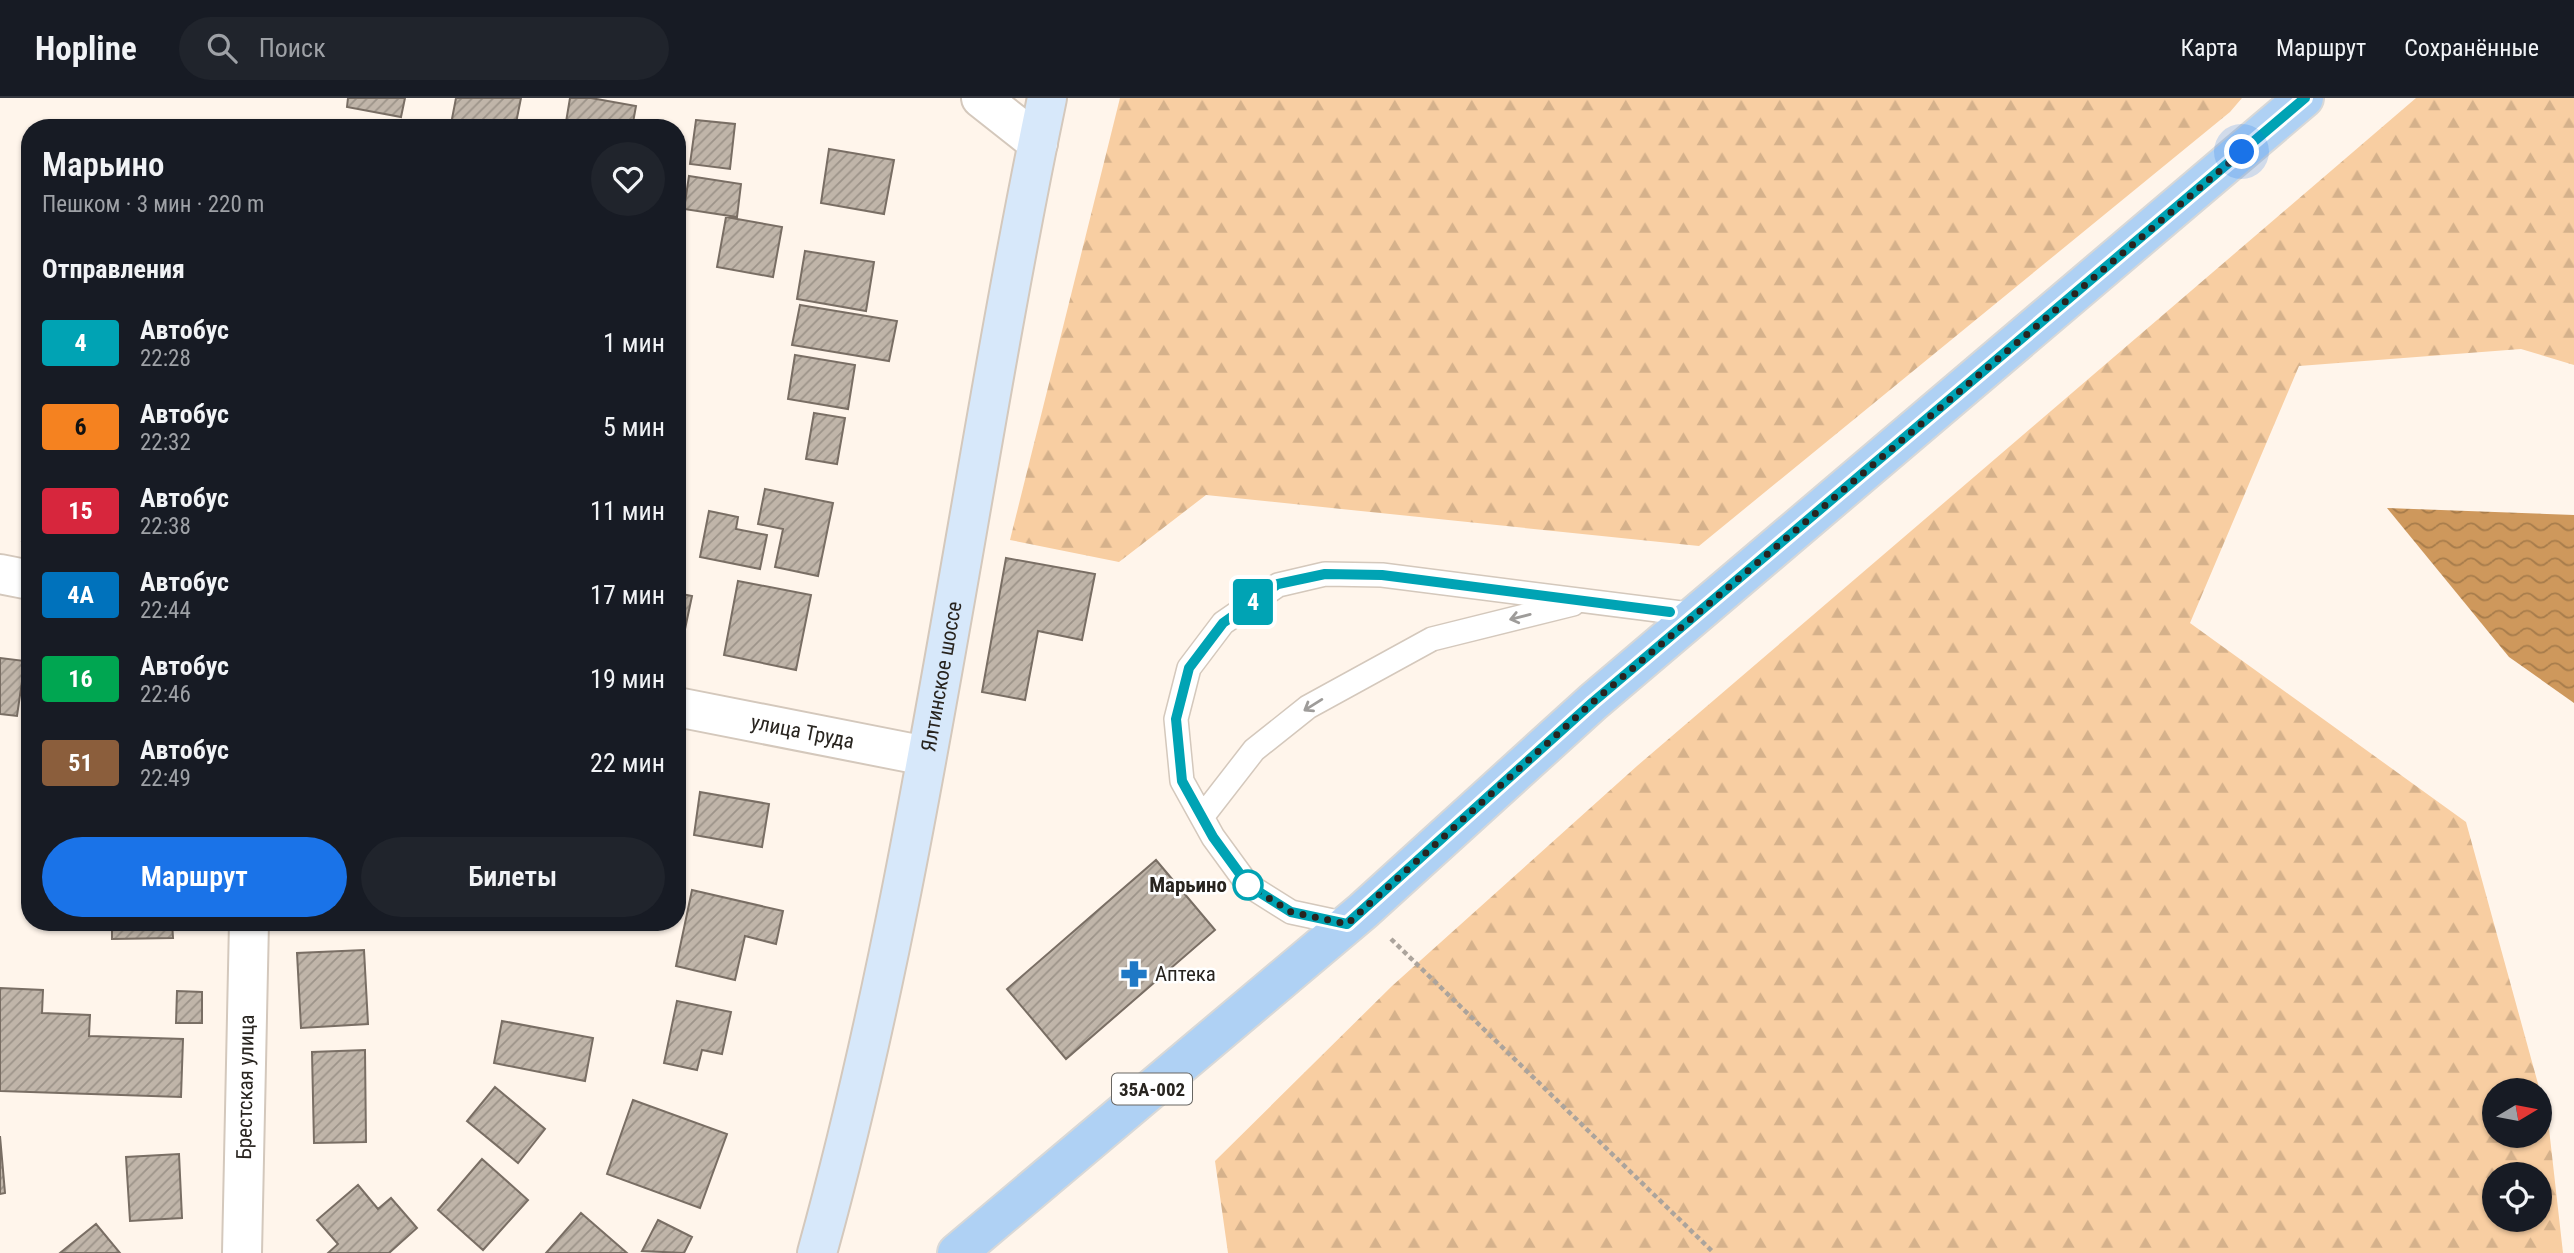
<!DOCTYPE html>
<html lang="ru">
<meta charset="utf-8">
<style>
:root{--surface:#171b24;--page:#20242c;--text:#f1f3f6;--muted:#9ea1a6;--line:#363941;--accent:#1a73e8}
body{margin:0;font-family:"Roboto Condensed",sans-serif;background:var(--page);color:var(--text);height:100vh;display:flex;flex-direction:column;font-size:26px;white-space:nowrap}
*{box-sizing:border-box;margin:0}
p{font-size:23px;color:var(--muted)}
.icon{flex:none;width:38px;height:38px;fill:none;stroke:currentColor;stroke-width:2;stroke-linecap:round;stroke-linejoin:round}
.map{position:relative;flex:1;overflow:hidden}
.sheet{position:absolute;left:21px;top:21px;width:665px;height:812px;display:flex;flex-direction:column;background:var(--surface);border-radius:28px;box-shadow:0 2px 5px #0004}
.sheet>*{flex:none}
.badge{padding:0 14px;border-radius:5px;font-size:24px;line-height:46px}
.needle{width:46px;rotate:80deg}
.controls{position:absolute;left:2482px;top:980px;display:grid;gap:14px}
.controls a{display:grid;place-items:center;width:70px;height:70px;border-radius:50%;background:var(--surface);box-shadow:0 2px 5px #0004;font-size:35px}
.you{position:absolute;width:35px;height:35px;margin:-18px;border:5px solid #fff;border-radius:50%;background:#1a73e8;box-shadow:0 0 0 10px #1a73e833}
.map>.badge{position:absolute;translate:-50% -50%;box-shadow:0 0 0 4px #fff}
h2{padding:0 21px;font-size:26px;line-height:63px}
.round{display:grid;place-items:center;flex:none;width:74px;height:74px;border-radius:37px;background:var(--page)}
.head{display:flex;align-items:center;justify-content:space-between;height:119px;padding:0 21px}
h1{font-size:33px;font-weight:600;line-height:52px}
.button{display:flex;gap:14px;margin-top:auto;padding:14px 21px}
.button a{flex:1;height:80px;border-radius:42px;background:var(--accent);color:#fff;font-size:28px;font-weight:600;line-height:80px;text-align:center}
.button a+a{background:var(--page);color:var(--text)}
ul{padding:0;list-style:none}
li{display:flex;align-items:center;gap:21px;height:84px;padding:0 21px}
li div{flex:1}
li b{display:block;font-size:26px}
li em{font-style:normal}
li .badge{min-width:77px;font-weight:700;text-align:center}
header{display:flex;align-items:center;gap:42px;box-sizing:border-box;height:98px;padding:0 35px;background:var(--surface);border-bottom:2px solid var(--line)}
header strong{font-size:33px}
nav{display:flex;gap:38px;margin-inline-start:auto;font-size:24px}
.search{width:490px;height:63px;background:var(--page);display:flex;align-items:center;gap:18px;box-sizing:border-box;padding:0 24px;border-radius:38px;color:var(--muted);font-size:26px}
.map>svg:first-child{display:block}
</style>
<header>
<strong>Hopline</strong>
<div class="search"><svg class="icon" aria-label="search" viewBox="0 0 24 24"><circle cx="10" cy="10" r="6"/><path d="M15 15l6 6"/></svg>Поиск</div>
<nav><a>Карта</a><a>Маршрут</a><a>Сохранённые</a></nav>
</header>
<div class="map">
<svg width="2574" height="1155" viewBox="0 0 2574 1155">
<defs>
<pattern id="forest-firs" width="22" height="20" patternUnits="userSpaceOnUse" patternTransform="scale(1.75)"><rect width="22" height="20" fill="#f8cea2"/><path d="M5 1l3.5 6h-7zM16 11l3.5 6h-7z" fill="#d5b18b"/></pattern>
<pattern id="water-waves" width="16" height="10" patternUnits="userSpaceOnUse" patternTransform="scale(1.75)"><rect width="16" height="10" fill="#ce985c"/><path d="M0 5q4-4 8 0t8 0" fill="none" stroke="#a77c4b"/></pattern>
<pattern id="building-hatch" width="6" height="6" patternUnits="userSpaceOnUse" patternTransform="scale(1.75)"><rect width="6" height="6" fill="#c0b5a9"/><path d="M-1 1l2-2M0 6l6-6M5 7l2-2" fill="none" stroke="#9c9389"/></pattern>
</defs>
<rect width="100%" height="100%" fill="#fff5eb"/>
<path fill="url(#forest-firs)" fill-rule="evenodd" d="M1120,0H2242L2230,14L1699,448L1206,397L1119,464L1010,442Z
M2416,0H2574V267L2521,251L2299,268L2190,525L2466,724L2548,1022L2563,1155H1228L1215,1063L1392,888L1637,668ZM2539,992V1038H2494V992ZM2539,1076V1122H2494V1076Z"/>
<path fill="url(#water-waves)" d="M2387,410L2574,417V605L2509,559Z"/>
<path fill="url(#building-hatch)" stroke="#796e64" stroke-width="2" d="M348,0H405L401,19L347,9Z
M456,0H521L515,30H473L451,26Z
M570,0H591L636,8L632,30H565Z
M696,22L735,26L730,71L690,66Z
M829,51L894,62L884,116L821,105Z
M689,78L741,86L737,119L684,111Z
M726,119L782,129L773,179L717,169Z
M805,153L874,164L866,213L797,201Z
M800,207L897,223L889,263L792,247Z
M795,257L855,267L848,311L788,301Z
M814,315L845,320L837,366L806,361Z
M765,391L833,405L818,478L775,469L783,431L758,426Z
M30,404V445L22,443Z
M709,413L738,419L736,431L767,437L760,471L700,459Z
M1006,460L1095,476L1082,542L1038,533L1025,602L982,594Z
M738,483L811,497L796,572L724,557Z
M677,495L692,498L681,550L677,549Z
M0,560L25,563L17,618L0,616Z
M700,694L769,706L762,749L694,737Z
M1156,762L1215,832L1066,961L1007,891Z
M692,792L783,813L776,846L745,838L735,882L676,868Z
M112,824H172L173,840L112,841Z
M364,852L368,926L301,930L297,855Z
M0,890L43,892L42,915L90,917L89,938L183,941L181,999L0,993Z
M177,893L202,894V925H176Z
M677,903L731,914L722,956L702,952L697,972L664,965Z
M502,923L593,940L585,983L494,965Z
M365,952L366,1044L314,1045L312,954Z
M495,989L545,1031L518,1065L467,1023Z
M633,1002L727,1036L700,1110L607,1076Z
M0,1038L5,1095L0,1096Z
M179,1056L182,1120L130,1123L126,1059Z
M482,1061L528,1102L483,1152L438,1112Z
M358,1087L378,1111L391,1100L417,1130L389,1155H328L338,1146L317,1122Z
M581,1115L627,1155H546Z
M658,1122L692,1139L684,1155L642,1153Z
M96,1126L120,1155H60Z"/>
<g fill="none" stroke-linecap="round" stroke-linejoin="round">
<defs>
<path id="lane" d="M1202,719L1254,652L1308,609L1432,541L1573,506
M1347,826L1291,814L1248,787L1213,739L1182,683L1176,621L1189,570L1223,525L1278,487L1325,476L1382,477L1697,517"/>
<g id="street">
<path d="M981,0L1038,45"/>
<path d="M0,476L30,482"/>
<path id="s1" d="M677,609L926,658"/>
<path id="s2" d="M242,1155L249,824"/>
</g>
<g id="secondary">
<path id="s3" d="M817,1155C922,776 967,384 1047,0"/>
</g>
<path id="primary" d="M957,1155L1363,813L1593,604L2304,0"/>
</defs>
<use href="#lane" stroke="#d4c8bc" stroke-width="26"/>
<use href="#street" stroke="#d4c8bc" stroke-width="42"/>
<use href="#secondary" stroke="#d4c8bc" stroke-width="42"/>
<use href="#primary" stroke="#d8d8d7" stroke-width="42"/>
<path stroke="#aca49c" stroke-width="4.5" stroke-dasharray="5 3.5" stroke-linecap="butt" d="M1391,841L1714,1155"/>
<use href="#lane" stroke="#fff" stroke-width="23"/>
<use href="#street" stroke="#fff" stroke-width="38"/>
<use href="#secondary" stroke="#d7e8fa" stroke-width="38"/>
<use href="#primary" stroke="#afd1f4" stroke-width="38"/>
</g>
<defs><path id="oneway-shaft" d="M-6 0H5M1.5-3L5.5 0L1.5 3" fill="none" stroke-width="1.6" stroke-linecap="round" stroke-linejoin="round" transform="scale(1.75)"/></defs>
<g stroke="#9e9c9a">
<use href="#oneway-shaft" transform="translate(1520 519) rotate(166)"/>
<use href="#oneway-shaft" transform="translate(1313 607) rotate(148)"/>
</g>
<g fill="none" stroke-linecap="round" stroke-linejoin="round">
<defs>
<path id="line" d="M1670,514L1382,477L1325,476L1278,486L1223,525L1189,570L1176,621L1182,683L1213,739L1248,787L1291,814L1347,826L1593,604L2305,0"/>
</defs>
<use href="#line" stroke="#fff" stroke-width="16"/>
<use href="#line" stroke="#00a3b4" stroke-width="10"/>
<path stroke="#28241f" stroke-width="7" stroke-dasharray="0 12.6" d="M1248,787L1291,814L1347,826L1593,604L2242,54"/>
</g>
<defs>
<symbol id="pharmacy-bare" viewBox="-9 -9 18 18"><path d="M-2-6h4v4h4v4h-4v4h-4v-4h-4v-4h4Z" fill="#1f79c6" stroke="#fff" stroke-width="2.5" paint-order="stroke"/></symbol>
</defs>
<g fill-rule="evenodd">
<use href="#pharmacy-bare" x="1115" y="857" width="38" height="38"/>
</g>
<circle fill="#fff" stroke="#00a3b4" stroke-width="3.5" cx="1248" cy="787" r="14"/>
<g text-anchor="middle" stroke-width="5" stroke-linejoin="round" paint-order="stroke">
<rect fill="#fff" stroke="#686662" stroke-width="2" x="1112" y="975.5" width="80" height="31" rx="5"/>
<g font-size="19" font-weight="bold" fill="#28241f">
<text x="1152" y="998">35А-002</text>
</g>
<g font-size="21" fill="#28241f" stroke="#fff">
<text dy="7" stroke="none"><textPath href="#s3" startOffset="590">Ялтинское шоссе</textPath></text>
<text dy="7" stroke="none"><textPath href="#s1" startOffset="128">улица Труда</textPath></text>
<text dy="7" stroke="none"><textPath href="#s2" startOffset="166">Брестская улица</textPath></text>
</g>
<g font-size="21" font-weight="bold" fill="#28241f" stroke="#fff" text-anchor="end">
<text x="1227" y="794">Марьино</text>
</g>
<g font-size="21" fill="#28241f" stroke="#fff" text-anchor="start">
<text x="1155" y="883">Аптека</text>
</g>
</g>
</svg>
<div class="controls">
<a><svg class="needle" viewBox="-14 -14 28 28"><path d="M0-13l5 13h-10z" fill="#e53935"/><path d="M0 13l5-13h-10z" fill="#9ea1a6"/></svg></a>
<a><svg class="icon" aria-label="locate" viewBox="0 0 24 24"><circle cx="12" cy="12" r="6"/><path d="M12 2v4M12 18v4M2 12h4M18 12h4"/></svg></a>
</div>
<div class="you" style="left:2242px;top:54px"></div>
<b class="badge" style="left:1253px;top:504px;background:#00a3b4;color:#fff">4</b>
<section class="sheet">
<div class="head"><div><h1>Марьино</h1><p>Пешком · 3 мин · 220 m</p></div><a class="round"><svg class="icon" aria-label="heart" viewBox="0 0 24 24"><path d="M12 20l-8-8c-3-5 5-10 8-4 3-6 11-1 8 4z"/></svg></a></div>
<h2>Отправления</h2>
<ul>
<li><span class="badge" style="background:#00a3b4;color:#fff">4</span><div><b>Автобус</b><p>22:28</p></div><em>1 мин</em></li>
<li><span class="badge" style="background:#f58220;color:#111">6</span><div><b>Автобус</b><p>22:32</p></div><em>5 мин</em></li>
<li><span class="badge" style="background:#d7263d;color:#fff">15</span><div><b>Автобус</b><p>22:38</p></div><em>11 мин</em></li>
<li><span class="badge" style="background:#0072bc;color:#fff">4А</span><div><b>Автобус</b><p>22:44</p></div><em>17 мин</em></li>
<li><span class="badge" style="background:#00a651;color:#fff">16</span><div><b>Автобус</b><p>22:46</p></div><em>19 мин</em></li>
<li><span class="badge" style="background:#8b5e3c;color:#fff">51</span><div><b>Автобус</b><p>22:49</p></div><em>22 мин</em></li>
</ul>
<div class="button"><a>Маршрут</a><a>Билеты</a></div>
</section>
</div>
